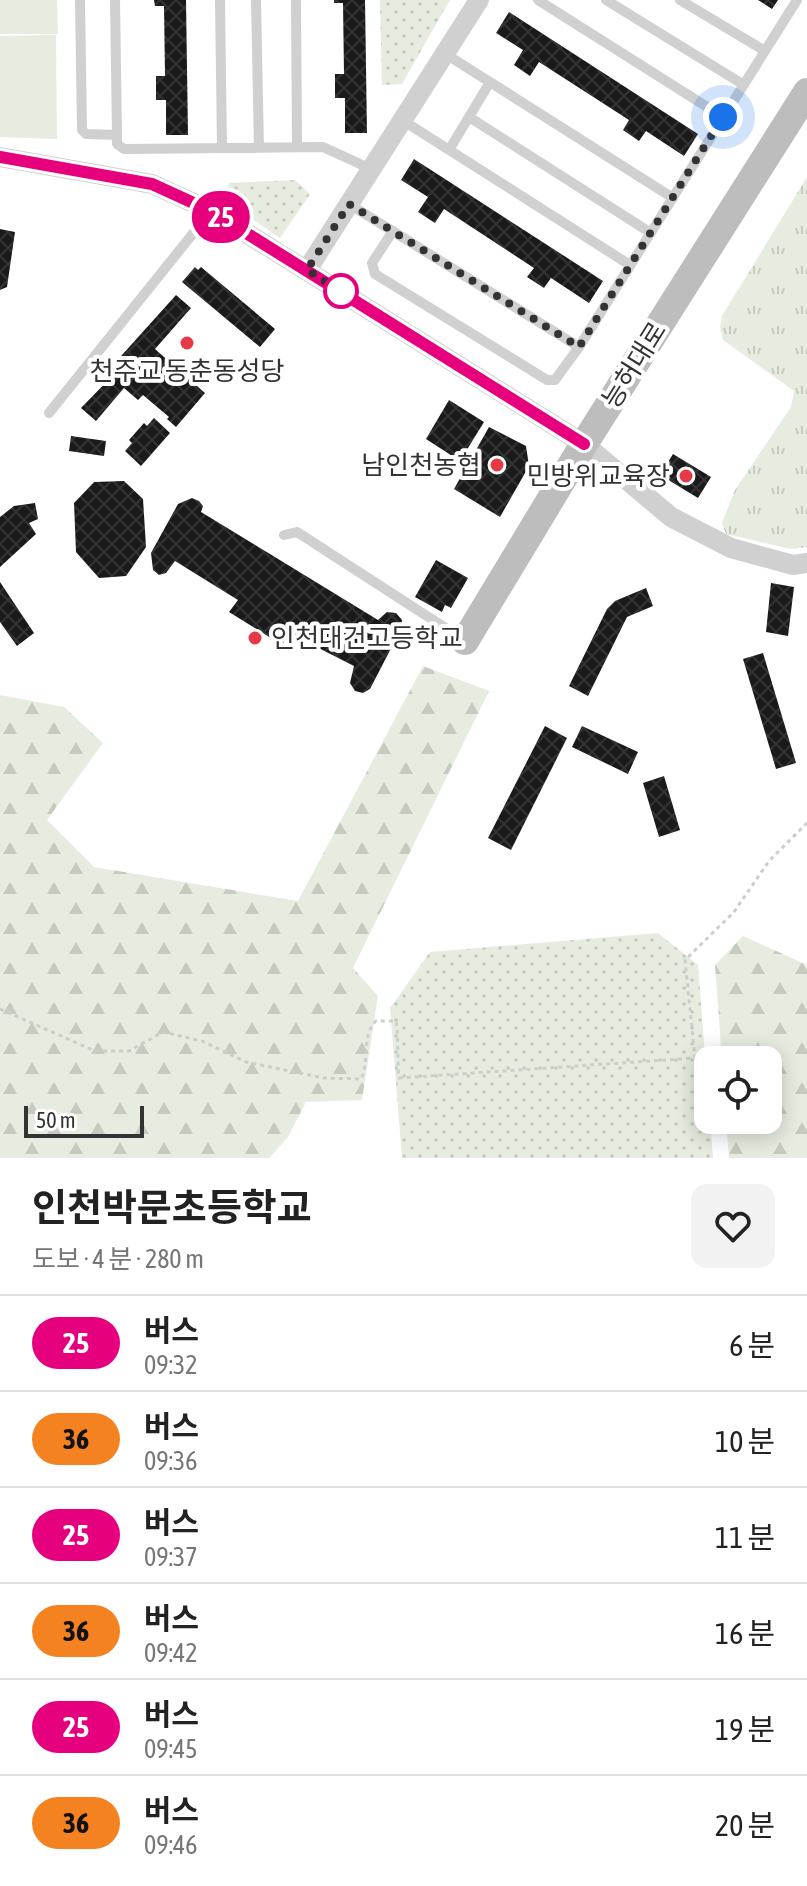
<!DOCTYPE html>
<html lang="ko">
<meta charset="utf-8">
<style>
:root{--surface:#fff;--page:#f2f2f2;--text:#222;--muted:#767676;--line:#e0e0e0}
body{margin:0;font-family:"Asap Condensed","Noto Sans KR",sans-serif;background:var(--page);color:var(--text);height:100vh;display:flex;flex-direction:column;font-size:30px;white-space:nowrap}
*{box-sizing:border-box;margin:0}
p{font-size:26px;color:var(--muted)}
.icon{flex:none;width:44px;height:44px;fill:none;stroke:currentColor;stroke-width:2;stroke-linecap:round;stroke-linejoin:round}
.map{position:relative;height:1158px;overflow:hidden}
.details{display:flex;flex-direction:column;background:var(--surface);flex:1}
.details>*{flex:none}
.badge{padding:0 16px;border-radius:26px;font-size:28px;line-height:52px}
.tools{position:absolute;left:694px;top:1046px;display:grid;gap:16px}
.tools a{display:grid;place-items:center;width:88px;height:88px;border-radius:16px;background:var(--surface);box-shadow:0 4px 20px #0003;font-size:40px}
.scale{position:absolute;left:24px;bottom:20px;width:120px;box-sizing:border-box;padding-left:8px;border:4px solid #333;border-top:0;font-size:22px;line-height:28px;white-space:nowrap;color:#333;-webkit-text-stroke:6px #fff;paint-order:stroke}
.you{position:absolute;width:40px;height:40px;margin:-20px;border:6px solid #fff;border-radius:50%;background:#1a73e8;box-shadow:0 0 0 12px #1a73e833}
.map>.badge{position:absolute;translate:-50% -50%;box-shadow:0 0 0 4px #fff}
.round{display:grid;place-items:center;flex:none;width:84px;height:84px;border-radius:16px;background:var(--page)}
.head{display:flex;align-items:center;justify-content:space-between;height:136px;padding:0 32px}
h1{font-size:38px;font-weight:700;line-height:60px}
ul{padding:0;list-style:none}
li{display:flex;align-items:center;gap:24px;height:96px;padding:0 32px;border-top:2px solid var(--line)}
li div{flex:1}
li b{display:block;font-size:30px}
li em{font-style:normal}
li .badge{min-width:88px;font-weight:700;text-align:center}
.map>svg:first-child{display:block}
</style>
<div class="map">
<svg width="807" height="1158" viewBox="0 0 807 1158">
<defs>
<pattern id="grass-tufts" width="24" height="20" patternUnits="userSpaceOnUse" patternTransform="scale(2)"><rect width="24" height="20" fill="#e6ecdf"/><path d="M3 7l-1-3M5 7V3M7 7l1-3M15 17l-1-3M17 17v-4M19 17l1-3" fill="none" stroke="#c6cbc0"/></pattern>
<pattern id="forest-firs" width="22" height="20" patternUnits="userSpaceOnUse" patternTransform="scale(2)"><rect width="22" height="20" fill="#e6ecdf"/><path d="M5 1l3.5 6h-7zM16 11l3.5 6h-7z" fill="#c6cbc0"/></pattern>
<pattern id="park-dots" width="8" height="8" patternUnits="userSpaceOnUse" patternTransform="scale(2)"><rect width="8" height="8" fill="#e6ecdf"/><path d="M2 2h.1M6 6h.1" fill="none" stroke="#c6cbc0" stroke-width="1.8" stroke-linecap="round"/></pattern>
<pattern id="building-cross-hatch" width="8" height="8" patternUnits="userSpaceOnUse" patternTransform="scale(2)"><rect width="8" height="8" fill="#1a1a1a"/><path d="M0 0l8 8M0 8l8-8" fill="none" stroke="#333"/></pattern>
</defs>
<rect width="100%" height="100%" fill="#fff"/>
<path fill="url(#grass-tufts)" d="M807,177V547L791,549L726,534L722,523L735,490L791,407L794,391L723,340L720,328L722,316Z"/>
<path fill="url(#forest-firs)" d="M423,666L489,691L353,968L378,996L362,1100L306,1102L288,1137L269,1158H0V695L64,707L103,743L47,820L94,867L298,901Z
M743,936L807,965V1158H729L726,1120H768V1060H722L715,965Z"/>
<path fill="url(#park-dots)" d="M380,0H450L402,84L382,85Z
M295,180L310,194L280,238L222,198L229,183Z
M658,933L698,965L713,1158H402L390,1008L430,952Z"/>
<path fill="#e6ecdf" d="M0,0H57L58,34H0Z
M56,35L57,139L0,137V36Z"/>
<path fill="url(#building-cross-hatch)" d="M154,0H186L188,135H166V100H156V76H165L164,6H155Z
M334,0H365L367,133H345V98H335V74H344L343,3H334Z
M758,0H778L772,9Z
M509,12L698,134L684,156L646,131L639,141L623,130L629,120L539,62L530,76L514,65L523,50L496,33Z
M414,159L603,281L589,303L551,278L544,288L527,277L534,268L444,209L435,223L418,212L428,197L401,180Z
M0,229L15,232L7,287L0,290Z
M195,267L198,270L201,267L275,329L260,347L182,282Z
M176,295L191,308L155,349L205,393L176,427L167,419L169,417L143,395L138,400L124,388L96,421L81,408L118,370L113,365Z
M449,400L484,422L460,461L426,439Z
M154,418L170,433L141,466L125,451L132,443L129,440L144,423L147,426Z
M489,427L526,446L529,466L500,517L454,489Z
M71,436L106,441L104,456L69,451Z
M673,454L711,477L698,498L660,475Z
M124,481L143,499L146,547L126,576L99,578L76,552L74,503L94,482Z
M192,498L199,501L203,506L201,512L378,620L387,612L396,613L402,620L401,629L370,689L363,693L355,691L350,683L354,666L289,633L282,645L229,612L238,600L175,561L166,573L159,575L153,570L151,553L178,504Z
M35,503L38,519L29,523L36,534L0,567V517L14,506Z
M436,560L468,578L451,608L445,605L442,612L415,597Z
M0,582L34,633L17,646L0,622Z
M771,583L794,587L788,636L766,632Z
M646,588L653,606L627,617L588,696L569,686L607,609L615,601Z
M763,653L796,763L776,769L743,659Z
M545,726L567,738L511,850L488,838Z
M582,726L638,752L628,774L572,747Z
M664,776L680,830L659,837L643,783Z"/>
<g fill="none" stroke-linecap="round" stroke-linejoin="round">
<path stroke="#cdcdcd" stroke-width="3" stroke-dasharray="4 4" stroke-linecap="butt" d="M0,1009L95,1051H129L163,1032L202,1041L246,1062L324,1078L361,1079C370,1061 361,1036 376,1021H396C399,1040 397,1058 399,1078L695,1058L685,960L734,912L769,861L807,823"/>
<path stroke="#d0d0d0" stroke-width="10" d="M80,0L82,130L86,134L117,135V144L124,149L323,147L371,169
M115,0L117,135
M220,0L222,148
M256,0L259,148
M296,0L297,147
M538,0L723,117
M606,0L744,85
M680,0L765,51
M444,53L673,198
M469,117L651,233
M402,120L630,265
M449,150L490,82
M349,204L579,347
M393,231L372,263L375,274L547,380H555L579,347L797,0
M49,413L211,211
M284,535L297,532L464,640"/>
<path stroke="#d0d0d0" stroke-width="20" d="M0,157L152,184L211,211L584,444L671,517L731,548L793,565L807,563
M307,270L479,0"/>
<path stroke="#bdbdbd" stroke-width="28" d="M465,641L584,444L807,92"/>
</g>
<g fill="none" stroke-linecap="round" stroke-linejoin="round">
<defs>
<path id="line" d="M0,157L152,184L211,211L584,444"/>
</defs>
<use href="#line" stroke="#fff" stroke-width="18"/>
<use href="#line" stroke="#e6007e" stroke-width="12"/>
<path stroke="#333" stroke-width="8" stroke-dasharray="0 14.4" d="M341,291L345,294L307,270L349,204L579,347L723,117"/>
</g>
<circle fill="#fff" stroke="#e6007e" stroke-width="4" cx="341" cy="291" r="16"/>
<g fill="#e63946" stroke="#fff" stroke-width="3">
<circle cx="187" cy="343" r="8"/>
<circle cx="497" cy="465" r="8"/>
<circle cx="686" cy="476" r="8"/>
<circle cx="255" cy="638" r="8"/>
</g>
<g text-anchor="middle" stroke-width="8" stroke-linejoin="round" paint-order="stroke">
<g font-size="26" fill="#333" stroke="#fff">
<text transform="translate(634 365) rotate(-58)" y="9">능허대로</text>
</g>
<g font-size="26" fill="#333" stroke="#fff" text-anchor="end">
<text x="187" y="380" text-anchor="middle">천주교 동춘동성당</text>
<text x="481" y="474">남인천농협</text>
<text x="670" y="485">민방위교육장</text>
<text x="271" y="647" text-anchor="start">인천대건고등학교</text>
</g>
</g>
</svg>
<div class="tools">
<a><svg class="icon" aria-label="locate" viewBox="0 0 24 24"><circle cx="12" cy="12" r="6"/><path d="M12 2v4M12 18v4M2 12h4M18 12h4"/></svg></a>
</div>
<div class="scale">50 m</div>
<div class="you" style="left:723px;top:117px"></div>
<b class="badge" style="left:221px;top:217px;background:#e6007e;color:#fff">25</b>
</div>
<section class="details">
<div class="head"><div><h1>인천박문초등학교</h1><p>도보 · 4 분 · 280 m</p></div><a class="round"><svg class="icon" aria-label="heart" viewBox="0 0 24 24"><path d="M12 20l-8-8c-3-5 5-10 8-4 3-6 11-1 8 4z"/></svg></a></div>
<ul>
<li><span class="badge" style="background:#e6007e;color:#fff">25</span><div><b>버스</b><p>09:32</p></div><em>6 분</em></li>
<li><span class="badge" style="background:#f58220;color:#111">36</span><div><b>버스</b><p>09:36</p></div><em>10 분</em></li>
<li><span class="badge" style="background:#e6007e;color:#fff">25</span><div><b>버스</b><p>09:37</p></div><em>11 분</em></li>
<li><span class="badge" style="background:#f58220;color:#111">36</span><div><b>버스</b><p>09:42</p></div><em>16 분</em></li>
<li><span class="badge" style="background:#e6007e;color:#fff">25</span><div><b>버스</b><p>09:45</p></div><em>19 분</em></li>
<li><span class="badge" style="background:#f58220;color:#111">36</span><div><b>버스</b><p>09:46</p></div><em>20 분</em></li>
</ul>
</section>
